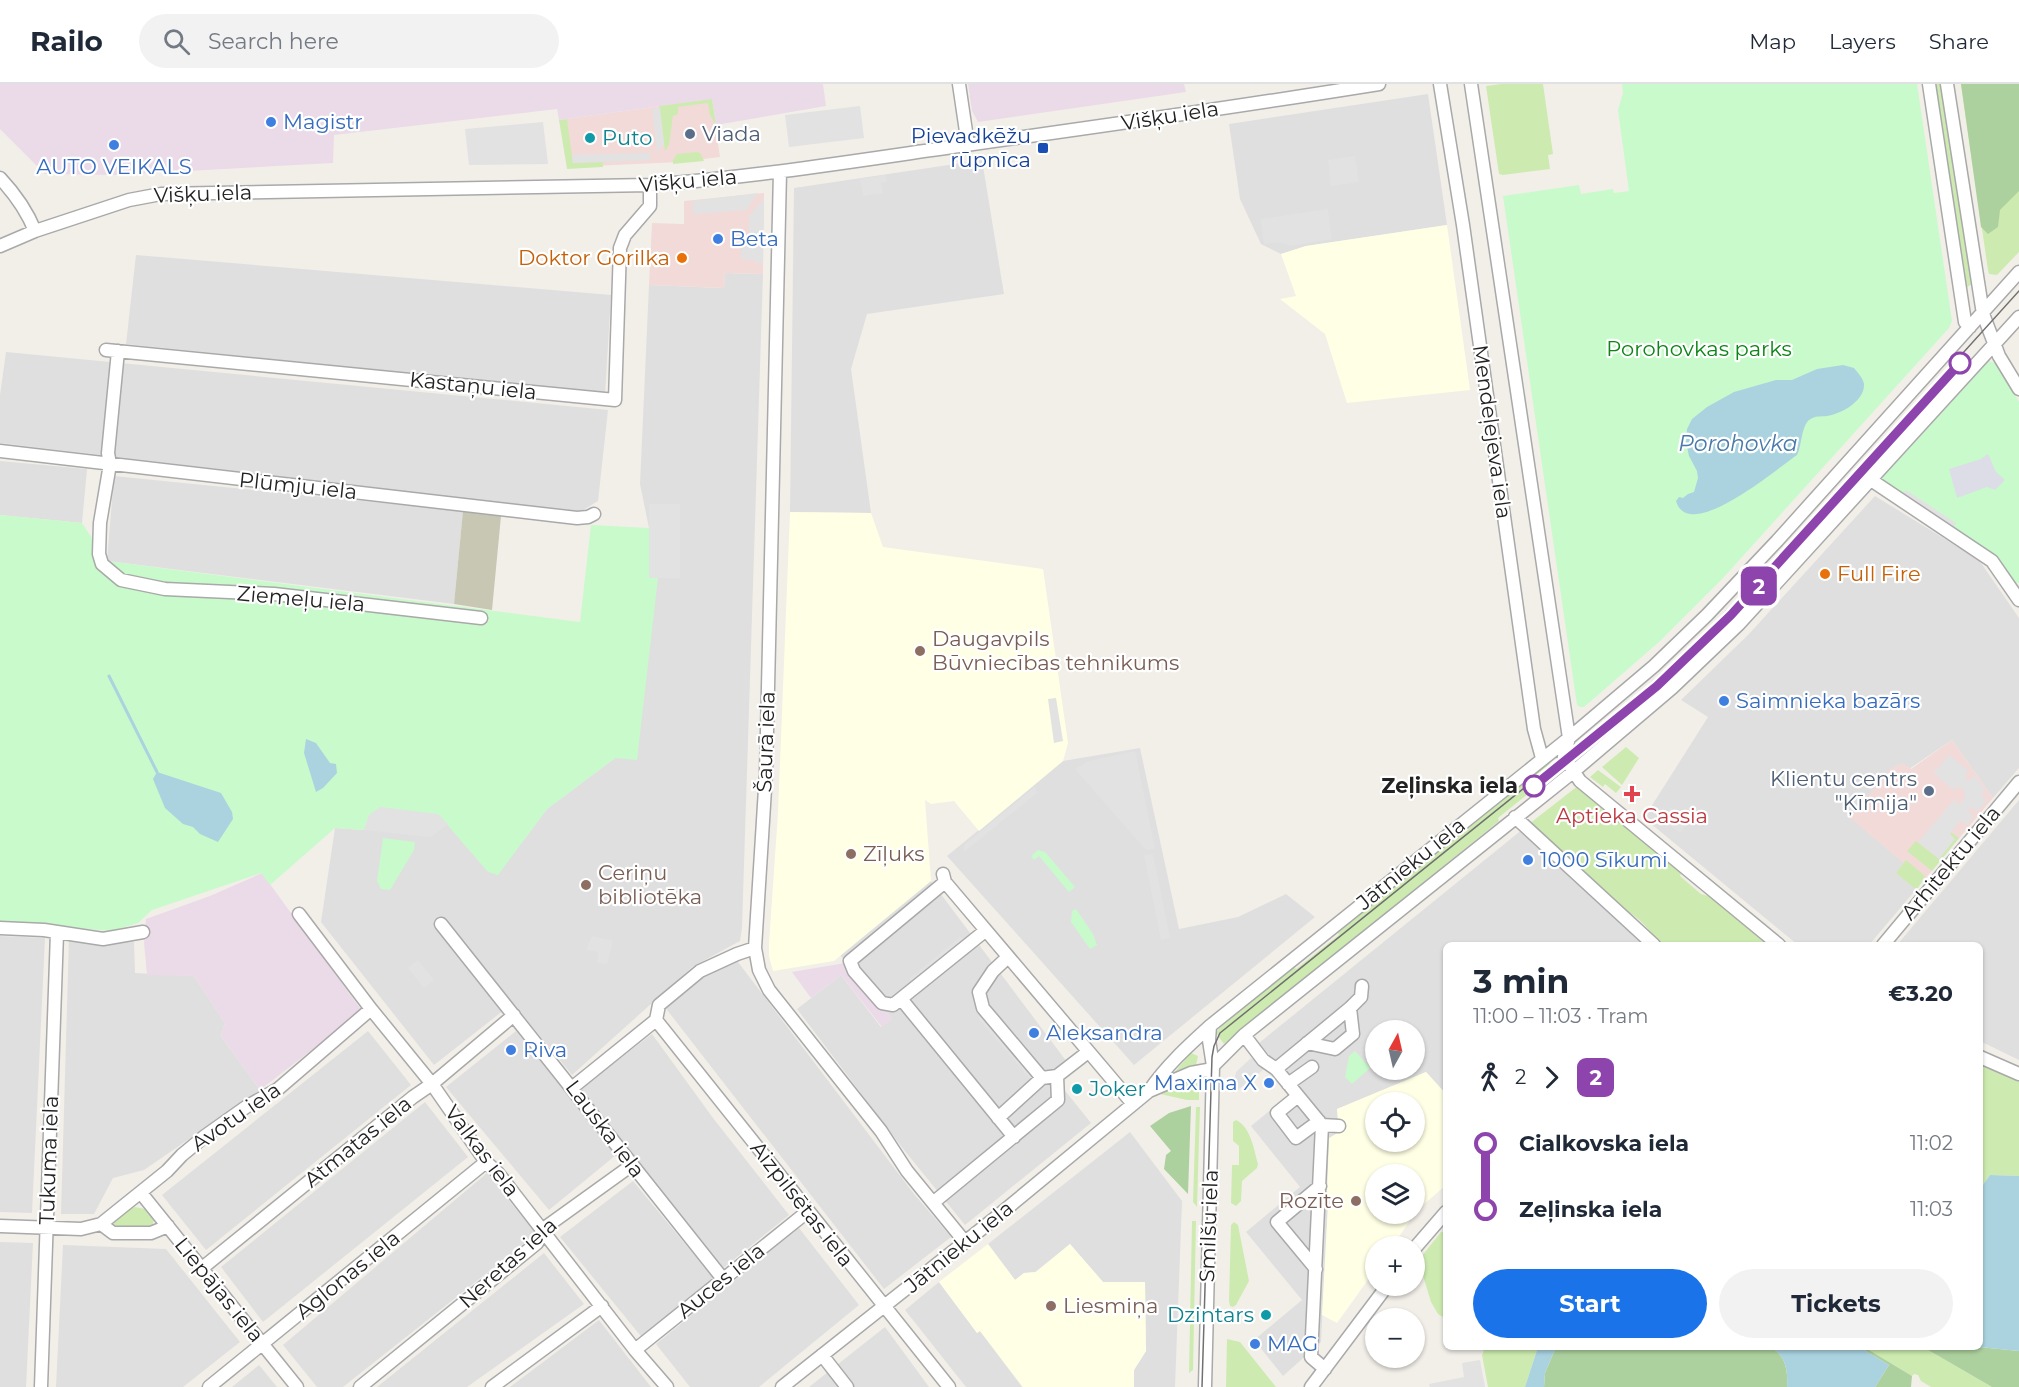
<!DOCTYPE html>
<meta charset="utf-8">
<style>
:root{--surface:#fff;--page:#f2f2f3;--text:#1f2937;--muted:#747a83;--line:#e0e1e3;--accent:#1a73e8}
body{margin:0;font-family:Montserrat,sans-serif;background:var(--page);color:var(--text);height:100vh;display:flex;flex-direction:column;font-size:22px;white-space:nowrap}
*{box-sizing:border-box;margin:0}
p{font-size:20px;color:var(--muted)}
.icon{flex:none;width:33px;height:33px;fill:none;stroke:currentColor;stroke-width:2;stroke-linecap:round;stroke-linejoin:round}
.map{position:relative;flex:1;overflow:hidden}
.drawer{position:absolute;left:1443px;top:858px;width:540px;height:408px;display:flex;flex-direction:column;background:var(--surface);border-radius:9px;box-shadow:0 2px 4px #0004}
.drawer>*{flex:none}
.badge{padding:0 12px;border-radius:9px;font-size:21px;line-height:39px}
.needle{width:39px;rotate:8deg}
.controls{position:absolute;left:1365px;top:936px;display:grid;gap:12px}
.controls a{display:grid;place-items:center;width:60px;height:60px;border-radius:50%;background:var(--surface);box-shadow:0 2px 4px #0004;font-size:30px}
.map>.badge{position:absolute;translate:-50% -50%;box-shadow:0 0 0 3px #fff}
.legs{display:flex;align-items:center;gap:9px;height:66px;padding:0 30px;font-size:20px}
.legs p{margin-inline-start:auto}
.summary{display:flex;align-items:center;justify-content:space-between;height:102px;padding:0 30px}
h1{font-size:33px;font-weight:700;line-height:45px}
.primary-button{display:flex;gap:12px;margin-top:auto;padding:12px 30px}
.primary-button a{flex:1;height:69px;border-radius:36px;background:var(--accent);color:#fff;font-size:24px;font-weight:700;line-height:69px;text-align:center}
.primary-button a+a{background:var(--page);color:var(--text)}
ul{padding:0 30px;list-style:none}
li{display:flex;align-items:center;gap:21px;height:66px;font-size:22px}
li i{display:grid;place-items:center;width:9px;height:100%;margin:0 8px;background:currentColor}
li i::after{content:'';width:15px;height:15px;margin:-8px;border:4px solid;border-radius:50%;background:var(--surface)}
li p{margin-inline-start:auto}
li:first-child i{background:linear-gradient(#0000 50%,currentColor 0)}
li:last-child i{background:linear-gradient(currentColor 50%,#0000 0)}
header{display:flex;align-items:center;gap:36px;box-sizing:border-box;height:84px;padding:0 30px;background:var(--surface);border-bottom:2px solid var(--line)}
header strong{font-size:28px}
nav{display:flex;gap:33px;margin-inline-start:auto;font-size:21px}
.search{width:420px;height:54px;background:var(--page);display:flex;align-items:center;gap:15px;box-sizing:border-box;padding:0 21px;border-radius:33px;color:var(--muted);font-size:22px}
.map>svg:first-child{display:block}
</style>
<header>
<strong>Railo</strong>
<div class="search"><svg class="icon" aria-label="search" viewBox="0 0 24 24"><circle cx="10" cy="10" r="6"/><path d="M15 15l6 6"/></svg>Search here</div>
<nav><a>Map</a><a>Layers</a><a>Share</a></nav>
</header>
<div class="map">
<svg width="2019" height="1303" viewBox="0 0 2019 1303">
<rect width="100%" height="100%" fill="#f2efe9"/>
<path fill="#e0dfdf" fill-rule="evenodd" d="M1428,10L1447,141L1306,162L1281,170L1261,160L1240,115L1229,40Z
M982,76L1004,210L867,230L851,285L871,429L790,428L794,104Z
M136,171L611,211L605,310L126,260Z
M725,189L763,190L742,843L740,857L692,883L572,991L513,919L434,981L321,838L335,744L364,746L369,731L438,730L497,791L547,725L615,674L657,494H649V444L640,400L649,201L724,204Z
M6,268L608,326L598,417L580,428L0,359V311Z
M0,377L87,385L82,439L0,431Z
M114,392L463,427L454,520L107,477Z
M1875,412L1979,476L2019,534V684L1993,714L1952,656L1909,685L1850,733L1924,796L1869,861H1798L1644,734L1708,633L1681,616L1749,550Z
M1140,664L1179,845L1238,833L1286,810L1315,833L1134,981L947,772L1063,677Z
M2019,716V976L1980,957V861H1897Z
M1528,741L1657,861H1446V1010L1426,988L1337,1025L1339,1048L1329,1112L1337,1113V1122H1328L1321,1258L1283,1292L1254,1256L1302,1216L1246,1148L1300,1103L1251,1042L1297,1004L1259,959ZM1376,946H1414V986H1376Z
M931,797L1073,986L1058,998L1091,1039L965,1141L904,1066L797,925L841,891L881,943L891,934L840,871Z
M0,852L45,854L32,1129L0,1128Z
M69,853L134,858L135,889L194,892L225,939L221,952L260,1006L144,1086L113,1094L94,1130H61Z
M735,874L914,1110L951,1153L884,1205L664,922L707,888Z
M368,947L411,1001L206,1166L162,1111Z
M516,947L616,1071L549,1126L446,1003Z
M652,950L713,1034L789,1131L722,1185L581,1004Z
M425,1018L468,1073L263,1238L221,1183Z
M1130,1048L1182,1117L1175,1303H1134V1286L1146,1267L1145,1198H1103L1070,1160L1035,1188L1024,1189L1015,1196L988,1160Z
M487,1089L536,1150L343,1303H317L283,1261Z
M633,1097L715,1196L644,1256L560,1153Z
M799,1144L859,1221L759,1303H690L656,1260Z
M0,1158L33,1159L26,1303H0Z
M63,1161L166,1165L240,1258L183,1303H56Z
M544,1169L584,1220L467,1303H377Z
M939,1198L977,1249L980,1247L1022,1303H966L905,1226Z
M599,1236L651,1303H510Z
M885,1243L929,1303H809Z
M259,1281L277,1303H232Z"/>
<path fill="#f2dad9" d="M712,15L720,73L680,78L571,83L566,35Z
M764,109L763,190L725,189L724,204L649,201L652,139L684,140V117Z
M1952,656L1993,714L1924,796L1850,734L1890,685L1903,679L1911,685Z"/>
<path fill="#ebdbe8" d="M0,0H823L826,22L716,41L712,15L559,36L557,25L334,51L333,79L115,91L45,90L0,45Z
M968,0H1184L1186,8L978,38L972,27Z
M262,789L362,927L260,1006L221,952L225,939L194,892L147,891L144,859L146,835L210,812Z
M845,879L892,935L882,943L841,891L811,914L792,888Z"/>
<path fill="#ffffe5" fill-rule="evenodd" d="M1447,141L1470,306L1347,319L1325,250L1280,215L1296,212L1281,170L1306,162Z
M790,428L871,429L883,463L1043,485L1068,659L1063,677L979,747L954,717L931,720L925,716L931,797L834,877L773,887L769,872V859L778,729Z
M1426,988L1446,1010V1101L1414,1129V1090H1376V1130H1414L1393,1162H1376L1375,1186L1337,1239L1322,1231L1328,1121L1336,1122L1337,1113L1328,1112L1327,1107L1329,1054L1339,1048L1337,1025ZM1376,1018H1414V1058H1376Z
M988,1160L1015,1196L1024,1189L1036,1188L1070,1160L1103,1198H1145L1146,1267L1134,1286V1303H1023L980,1247L977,1249L939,1198Z"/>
<path fill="#c7c7b4" d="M463,427L501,432L492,526L454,520Z"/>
<path fill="#cdebb0" d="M1501,0H1543L1553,70L1548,71L1550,85L1503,91L1499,90L1486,2Z
M1934,0H1943L1972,200L1964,205Z
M1961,0H2019V168L1997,191L1989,190L1988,186Z
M712,15L716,41L710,31L708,19L678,23V30L673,32L669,61L665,67L659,22Z
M567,35L573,79L603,78V83L567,85L559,36Z
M698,68L701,70L704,77L673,80V76L677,70Z
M1626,663L1639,674L1622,701L1602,683Z
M1548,678L1558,687V690L1544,702L1534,690Z
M1598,686L1621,703L1616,709L1605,700L1603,703L1590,693Z
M1530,693L1538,702L1498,734L1499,737L1224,960L1216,949L1223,939L1294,882L1296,885L1339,851L1337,847Z
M1579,701L1671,778L1681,790L1680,792L1701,810L1715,814L1772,861H1657C1653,857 1653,853 1650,848C1644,838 1629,827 1619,823L1529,740Z
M1951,748L1959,754L1932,787L1907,767L1916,757L1939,775L1954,755L1950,751Z
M1906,776L1925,792L1918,804H1914L1896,789Z
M1191,969L1198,972L1196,981L1173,990Z
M1980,978L2019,995V1092L1990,1091L1980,1105Z
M1190,996H1196L1199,999V1016H1187L1160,1010Z
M1196,1023H1200L1197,1123L1193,1118Z
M1236,1036C1251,1043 1254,1066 1258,1080L1257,1084L1242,1097L1241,1117L1236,1122L1231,1119L1232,1081H1239V1062L1233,1057V1038Z
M135,1123L145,1125L154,1136L152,1143L113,1142L114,1139L130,1125Z
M1192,1137H1196L1193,1286L1189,1289Z
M1234,1138L1238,1141L1249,1197L1236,1221L1233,1223L1230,1222L1229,1217L1231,1141Z
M1446,1142V1235L1438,1230L1431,1218L1420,1182L1421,1173L1441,1148H1443Z
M1227,1255L1240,1258L1276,1303H1226Z
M1477,1263H1538L1525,1303H1488L1482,1271L1484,1267Z
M1864,1263H1923L1992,1303H1931L1921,1297L1918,1291L1914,1290L1912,1292Z"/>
<path fill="#add19e" d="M1961,0H2019V107L2000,126L1998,143L1988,150L1981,143Z
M1191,1022L1188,1110L1164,1085L1166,1071L1171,1067L1150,1042L1169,1029Z
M1556,1263H1771C1786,1272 1788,1287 1787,1303H1544L1545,1289Z
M1859,1263H1864L1912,1292L1911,1303H1875L1889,1281Z
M1923,1263H1979L2019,1267V1303H1992Z"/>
<path fill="#c8facc" d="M1622,0H1917L1952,237L1949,244L1723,494L1659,558L1584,623H1580L1577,621L1503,112L1579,101L1581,110L1613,105L1614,109L1629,107L1618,26L1623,9Z
M1989,277L2000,281L2019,318V499L2012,498L1886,402L1882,394Z
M0,431L82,439L107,477L580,538L591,441L649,444V494H658L637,676L615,674L547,725L498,791L488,788L438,730L369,731L364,746L335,744L270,801L261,789L152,826L138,839L112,847L0,838Z
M383,754L415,758L414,766L390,806L381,805L377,797Z
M1038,766L1045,768L1075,803L1069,808L1039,772L1034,776L1031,772Z
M1076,825L1093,850L1097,861L1090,865L1071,838L1072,827Z
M1355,967L1370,984L1352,1000L1345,993L1349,972Z"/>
<path fill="#e2e2e2" d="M860,22L864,54L789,63L785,31Z
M660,24L664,59L657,68L652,25Z
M543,38L548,80L469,81L465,45Z
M650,69V76L573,79L572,71Z
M1355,72L1359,98L1331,102L1328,76Z
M886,91L887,98L881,99L883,109L863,112L860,95Z
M758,109L746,126L693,130L692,117Z
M764,115L763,179H755V176L741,175L742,155H749V132Z
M1328,125L1332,155L1291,162L1280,158L1264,160L1261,135Z
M1906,406L1956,439L1952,445L1902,412Z
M649,420H680V494H649Z
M1056,614L1063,657L1054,659L1048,615Z
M1135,667L1155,765L1146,766L1075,685L1089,677Z
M1949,671L1969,687L1965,692L1968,697L1975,692L1985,706L1981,711L1987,716L1978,727L1971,723L1968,728L1974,732L1966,741L1962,737L1959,738L1950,750L1955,755L1939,775L1918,758L1954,716L1959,721L1964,715L1965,710L1963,705L1958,702L1954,706L1933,689Z
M1035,703L1037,709L964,768V761Z
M380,723L438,730L448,740L431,753L364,746L369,731Z
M1671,723L1689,736L1680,749L1662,736Z
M1153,770L1170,854L1161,856L1144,771Z
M592,852L613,857L607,880L597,879L598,868L586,866Z
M960,853L966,856L915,899L909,895Z
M418,876L434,896L424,904L408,884Z
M983,929L1036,991L1031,996L978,934Z
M1251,974L1267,983L1234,1009L1232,1007L1236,988Z
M1480,1276L1485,1303H1430L1429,1300L1464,1293L1462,1279Z"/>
<path fill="#dddde8" d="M1988,370L1996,388L2005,396L1995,406L1987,403L1957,414L1949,385L1981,375Z"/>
<path fill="#aad3df" d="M1843,281L1854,284C1858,289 1863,294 1864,300C1865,317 1841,330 1827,332C1820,333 1816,331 1809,336C1801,343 1802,362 1797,371C1780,382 1689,461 1676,417L1679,413L1683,414L1688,410L1694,408L1698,394L1697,387L1689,372L1686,358L1687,345L1692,335L1707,323L1734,308L1776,296H1792L1817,285Z
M306,655L316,659L330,679L336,680L337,689L323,704L316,708L304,669Z
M157,688L221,709L232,728L233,735L218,758L200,750L193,743L183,740L165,724L153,695Z
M1990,1091L2019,1092V1267L1979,1263L1980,1105Z
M1538,1263H1556L1545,1289L1544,1303H1525Z
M1771,1263H1859L1889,1281L1875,1303H1787C1788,1287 1786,1272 1771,1263Z"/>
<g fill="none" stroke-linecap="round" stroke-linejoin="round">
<path stroke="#aad3df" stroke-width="3" d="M109,592L157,688"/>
<defs>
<path id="minor" d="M959,0L968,61
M1440,0L1463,141L1534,645L1542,674
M1471,0L1569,654L1564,673L1580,697L1779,861
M1929,0L1965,238L1970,243
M1947,0L1983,230L1999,272L2019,305
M780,88L766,689L755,864L759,886L769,906L881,1047L907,1087L965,1158
M0,94C15,110 27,127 35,147
M0,162L35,147L129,116L161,110L650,101C756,93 861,76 966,61C1103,42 1241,22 1379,0
M106,266L615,316L620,164L625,151L650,122V101
M118,267L108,369L110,380L100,439L99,470L102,480L121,496L165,505L274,510L481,534
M0,367L577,434L588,433L594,430
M1871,396L1992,477L2019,516
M1515,733L1654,861
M943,790L945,798L1133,1020
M945,798L850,877L854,887L882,919L893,921L985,847
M299,830L371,925L432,1000L486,1078L498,1089L635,1266L667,1303
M441,840C536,958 628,1077 723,1195
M0,844L44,846L103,855L143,848
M1883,861L2019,698
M1008,873L993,887L979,908L983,924L1042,994L1057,992L1088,968
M902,916L1014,1053
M656,936L949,1303
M1244,951L1263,976L1276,985L1322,1041L1311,1273L1325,1285
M1307,959L1335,965L1353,950L1350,924
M1980,973L2019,990
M1213,982L1244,951L1573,688L1672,604L1739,540L2019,233
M1276,985L1350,924L1361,913L1362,902
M1288,1000L1312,983
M573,1003L656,936L659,921L700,887L737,870L755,864
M1149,1007L1191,989L1213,985
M1298,1012L1277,1029L1296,1054L1319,1037
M998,1034L1042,994
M1322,1041L1339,1042
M141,1109L297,1303
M934,1118L1058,1016L1057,992
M101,1140L113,1149H151L168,1142
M0,1142L81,1145L101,1140L167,1087L182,1071L205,1052L246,1023L278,1005L371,925
M1414,1165L1446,1128
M201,1185L413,1013L432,1000L514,931
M1316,1185L1277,1138L1320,1102
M635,1266L807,1128
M822,1271L847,1303
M41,1303L57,849
M209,1303L486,1078
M360,1303L537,1159L543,1145L632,1081
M492,1303L602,1222
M782,1303L994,1135L1149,1007C1166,982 1188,962 1210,942L1569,654L1654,582L1707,531L1777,457L2019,188
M1205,1303L1213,982L1209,956L1210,942
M1311,1303L1387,1202"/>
</defs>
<use href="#minor" stroke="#a9a9a9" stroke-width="15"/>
<use href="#minor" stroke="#fff" stroke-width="12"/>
<path stroke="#707070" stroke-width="1.5" d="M1202,1303L1212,973L1214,962L1220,949L1611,634L1680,574L1766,487L2019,207"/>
</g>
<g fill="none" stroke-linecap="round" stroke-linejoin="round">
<defs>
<path id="line-1" d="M1534,702L1657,602L1731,531L1960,279"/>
</defs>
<use href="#line-1" stroke="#fff" stroke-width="14"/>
<use href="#line-1" stroke="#8e44ad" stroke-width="9"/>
</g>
<g fill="#3f7fe0" stroke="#fff" stroke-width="2">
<circle cx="271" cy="38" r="6"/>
<circle cx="114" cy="61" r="6"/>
<circle cx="718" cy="155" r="6"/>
<circle cx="1724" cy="617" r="6"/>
<circle cx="1528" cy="776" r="6"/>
<circle cx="1034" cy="949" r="6"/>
<circle cx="511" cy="966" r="6"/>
<circle cx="1269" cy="999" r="6"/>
<circle cx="1255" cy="1260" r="6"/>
</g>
<g fill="#5c6f8a" stroke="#fff" stroke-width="2">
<circle cx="690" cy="50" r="6"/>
<circle cx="1929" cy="707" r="6"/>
</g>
<g fill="#0f9aa8" stroke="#fff" stroke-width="2">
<circle cx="590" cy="54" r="6"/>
<circle cx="1077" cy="1005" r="6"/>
<circle cx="1266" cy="1231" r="6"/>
</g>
<rect fill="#1a4fb4" stroke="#fff" stroke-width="2" x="1037" y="58" width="12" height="12" rx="3"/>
<g fill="#e8710a" stroke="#fff" stroke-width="2">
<circle cx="682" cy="174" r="6"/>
<circle cx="1825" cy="490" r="6"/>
</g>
<g fill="#fff" stroke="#8e44ad" stroke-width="3">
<circle cx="1960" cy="279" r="10"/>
<circle cx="1534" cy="702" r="10"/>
</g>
<g fill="#8d6e63" stroke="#fff" stroke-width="2">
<circle cx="920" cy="567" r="6"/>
<circle cx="851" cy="770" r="6"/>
<circle cx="586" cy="801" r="6"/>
<circle cx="1356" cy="1117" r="6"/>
<circle cx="1051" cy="1222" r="6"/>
</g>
<path fill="#e0444e" stroke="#fff" stroke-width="2" d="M1629 701h6v6h6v6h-6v6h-6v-6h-6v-6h6z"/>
<g text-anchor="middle" stroke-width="4.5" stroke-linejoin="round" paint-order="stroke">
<g font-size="21" fill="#222" stroke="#fff">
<text transform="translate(1170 32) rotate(-9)" y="7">Višķu iela</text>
<text transform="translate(688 97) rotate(-5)" y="7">Višķu iela</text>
<text transform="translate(203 110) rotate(-2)" y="7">Višķu iela</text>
<text transform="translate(473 302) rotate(6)" y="7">Kastaņu iela</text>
<text transform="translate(1492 348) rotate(82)" y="7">Mendeļejeva iela</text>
<text transform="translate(298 402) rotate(6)" y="7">Plūmju iela</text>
<text transform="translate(301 515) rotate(5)" y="7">Ziemeļu iela</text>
<text transform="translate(766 658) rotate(-88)" y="7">Šaurā iela</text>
<text transform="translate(1951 779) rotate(-50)" y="7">Arhitektu iela</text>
<text transform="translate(1411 780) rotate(-39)" y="7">Jātnieku iela</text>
<text transform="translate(236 1033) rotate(-35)" y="7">Avotu iela</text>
<text transform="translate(605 1045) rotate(53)" y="7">Lauska iela</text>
<text transform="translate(358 1058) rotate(-39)" y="7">Atmatas iela</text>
<text transform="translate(482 1067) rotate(53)" y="7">Valkas iela</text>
<text transform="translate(49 1076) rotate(-88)" y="7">Tukuma iela</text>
<text transform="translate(802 1120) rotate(52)" y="7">Aizpilsētas iela</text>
<text transform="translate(1209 1142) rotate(-88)" y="7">Smilšu iela</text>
<text transform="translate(959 1163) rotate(-39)" y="7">Jātnieku iela</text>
<text transform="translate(508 1179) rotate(-42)" y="7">Neretas iela</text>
<text transform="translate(348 1191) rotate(-39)" y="7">Aglonas iela</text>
<text transform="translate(721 1197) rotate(-39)" y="7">Auces iela</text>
<text transform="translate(219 1206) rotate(51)" y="7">Liepājas iela</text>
</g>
<g font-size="21" fill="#366cbe" stroke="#fff" text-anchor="start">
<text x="283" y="45">Magistr</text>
<text x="114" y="90" text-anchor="middle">AUTO VEIKALS</text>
<text x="730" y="162">Beta</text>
<text x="1736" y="624">Saimnieka bazārs</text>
<text x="1540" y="783">1000 Sīkumi</text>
<text x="1046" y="956">Aleksandra</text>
<text x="523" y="973">Riva</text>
<text x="1257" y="1006" text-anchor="end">Maxima X</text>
<text x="1267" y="1267">MAG</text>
</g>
<g font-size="21" fill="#4e5e75" stroke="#fff" text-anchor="start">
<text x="702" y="57">Viada</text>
<text x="1917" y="702" text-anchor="end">Klientu centrs<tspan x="1917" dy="24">"Ķīmija"</tspan></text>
</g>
<g font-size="21" fill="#164399" stroke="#fff" text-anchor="end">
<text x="1031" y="59">Pievadkēžu<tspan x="1031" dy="24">rūpnīca</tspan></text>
</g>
<g font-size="21" fill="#0d838f" stroke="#fff" text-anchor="start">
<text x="602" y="61">Puto</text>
<text x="1089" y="1012">Joker</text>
<text x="1254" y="1238" text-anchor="end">Dzintars</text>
</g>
<g font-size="21" fill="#c56008" stroke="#fff" text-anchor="end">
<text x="670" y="181">Doktor Gorilka</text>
<text x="1837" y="497" text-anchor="start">Full Fire</text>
</g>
<g font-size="21" fill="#0c8416" stroke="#fff">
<text x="1699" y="272">Porohovkas parks</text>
</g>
<g font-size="21" fill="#785e54" stroke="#fff" text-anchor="start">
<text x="932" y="562">Daugavpils<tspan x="932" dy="24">Būvniecības tehnikums</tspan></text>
<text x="863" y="777">Zīļuks</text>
<text x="598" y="796">Ceriņu<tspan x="598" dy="24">bibliotēka</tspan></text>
<text x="1344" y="1124" text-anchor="end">Rozīte</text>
<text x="1063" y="1229">Liesmiņa</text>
</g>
<g font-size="21" font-weight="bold" fill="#222" stroke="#fff" text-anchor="end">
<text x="1518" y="709">Zeļinska iela</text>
</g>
<g font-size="21" fill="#be3a42" stroke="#fff">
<text x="1632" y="739">Aptieka Cassia</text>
</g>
<g font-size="22" font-style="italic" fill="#4a7aab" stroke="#fff">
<text x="1738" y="367">Porohovka</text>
</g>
</g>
</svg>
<div class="controls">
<a><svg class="needle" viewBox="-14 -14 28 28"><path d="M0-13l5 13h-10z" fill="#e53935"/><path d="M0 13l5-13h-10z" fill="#747a83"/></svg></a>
<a><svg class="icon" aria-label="locate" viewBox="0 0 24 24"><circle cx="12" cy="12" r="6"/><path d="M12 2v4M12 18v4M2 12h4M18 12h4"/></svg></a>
<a><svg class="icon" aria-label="layers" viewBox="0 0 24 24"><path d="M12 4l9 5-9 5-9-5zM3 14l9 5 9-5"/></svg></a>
<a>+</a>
<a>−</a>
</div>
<b class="badge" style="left:1759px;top:502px;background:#8e44ad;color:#fff">2</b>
<section class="drawer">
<div class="summary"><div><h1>3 min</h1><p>11:00 – 11:03 · Tram</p></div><b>€3.20</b></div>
<div class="legs"><svg class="icon" aria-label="walk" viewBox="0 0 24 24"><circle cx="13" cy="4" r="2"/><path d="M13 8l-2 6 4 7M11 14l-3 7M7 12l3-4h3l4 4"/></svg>2<svg class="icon" aria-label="forward" viewBox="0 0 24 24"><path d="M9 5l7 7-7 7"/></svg><b class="badge" style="background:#8e44ad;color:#fff">2</b></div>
<ul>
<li><i style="color:#8e44ad"></i><b>Cialkovska iela</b><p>11:02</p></li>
<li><i style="color:#8e44ad"></i><b>Zeļinska iela</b><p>11:03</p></li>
</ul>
<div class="primary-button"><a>Start</a><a>Tickets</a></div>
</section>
</div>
